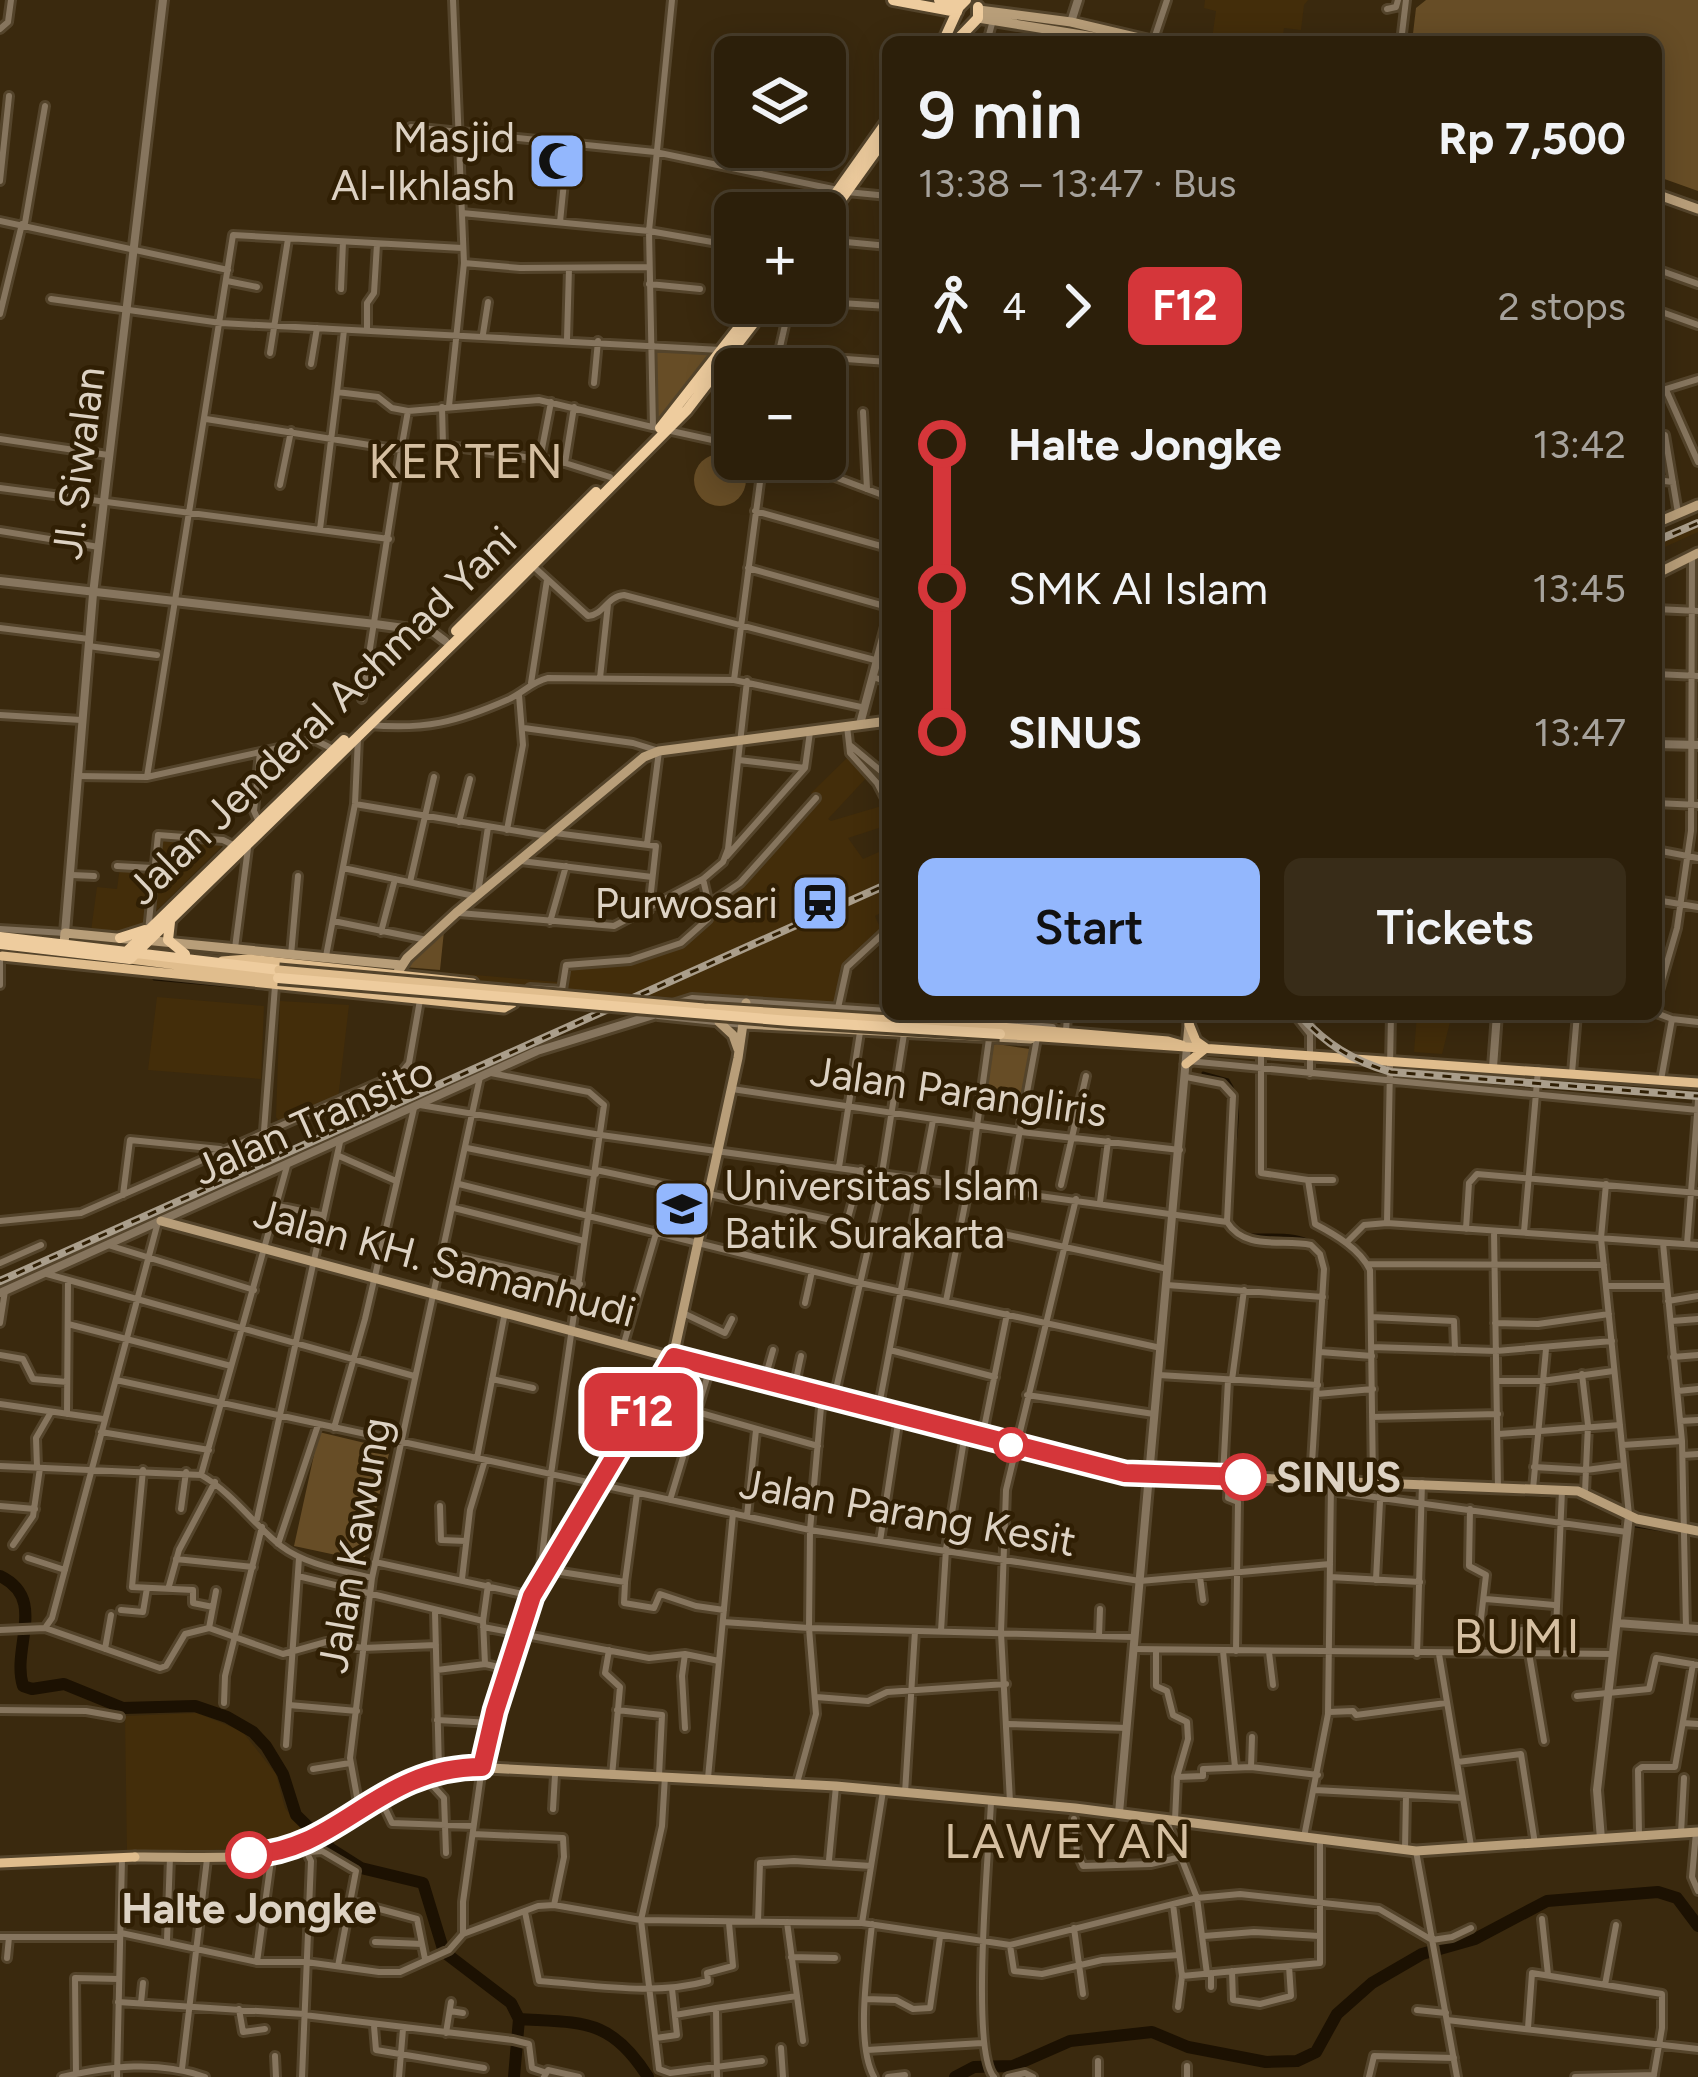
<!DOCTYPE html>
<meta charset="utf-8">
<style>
:root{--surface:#2c1f0a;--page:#382c18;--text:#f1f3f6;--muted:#a6a29c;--line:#483d2b;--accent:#93b7fd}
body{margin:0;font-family:Figtree,sans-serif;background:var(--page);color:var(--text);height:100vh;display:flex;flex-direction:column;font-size:45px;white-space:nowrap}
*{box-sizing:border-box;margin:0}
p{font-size:39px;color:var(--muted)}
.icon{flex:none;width:66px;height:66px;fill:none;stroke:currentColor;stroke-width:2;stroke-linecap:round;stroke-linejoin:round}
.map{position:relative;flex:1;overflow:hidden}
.details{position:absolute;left:882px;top:36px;width:780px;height:984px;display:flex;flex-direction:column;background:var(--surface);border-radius:18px;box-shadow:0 6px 30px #0003,0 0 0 3px var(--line)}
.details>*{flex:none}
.badge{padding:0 24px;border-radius:18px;font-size:42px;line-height:78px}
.buttons{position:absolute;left:714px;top:36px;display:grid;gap:24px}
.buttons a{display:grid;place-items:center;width:132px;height:132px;border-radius:18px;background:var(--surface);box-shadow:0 6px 30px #0003,0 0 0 3px var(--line);font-size:60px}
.map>.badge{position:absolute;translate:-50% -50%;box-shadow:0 0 0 6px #fff}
.legs{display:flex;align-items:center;gap:18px;height:132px;padding:0 36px;font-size:39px}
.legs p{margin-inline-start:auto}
.headline{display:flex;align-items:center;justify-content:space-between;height:204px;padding:0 36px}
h1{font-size:66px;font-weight:600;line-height:90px}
.cta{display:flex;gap:24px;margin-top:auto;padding:24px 36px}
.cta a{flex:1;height:138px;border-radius:18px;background:var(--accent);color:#111;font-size:48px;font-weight:600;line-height:138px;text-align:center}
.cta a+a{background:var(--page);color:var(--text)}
ul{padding:0 36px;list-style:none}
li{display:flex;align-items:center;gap:42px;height:144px;font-size:45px}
li i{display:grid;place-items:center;width:18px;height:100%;margin:0 15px;background:currentColor}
li i::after{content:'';width:30px;height:30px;margin:-15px;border:9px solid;border-radius:50%;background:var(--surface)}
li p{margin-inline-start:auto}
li:first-child i{background:linear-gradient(#0000 50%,currentColor 0)}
li:last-child i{background:linear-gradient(currentColor 50%,#0000 0)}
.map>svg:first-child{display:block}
</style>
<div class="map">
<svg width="1698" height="2077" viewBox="0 0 1698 2077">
<rect width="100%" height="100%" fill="#3a290e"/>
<path fill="#432d0a" d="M1205,0H1308L1304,5L1301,30L1284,28L1282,42H1225L1212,39L1216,11L1204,8Z
M1698,519V532L1656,551V537Z
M849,756L868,776L828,819L831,821L885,805L888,825L848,838L863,859L888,848V909L875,916L881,930L840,969L834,1005L714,997L676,998L439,977L440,972L568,983L569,966L621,964L671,952L709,920L714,904L815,797L811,793Z
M159,839L223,845L132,935L91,931L97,887L117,889L120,867L153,870Z
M157,997L264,1006L261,1079L148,1070Z
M280,1001L349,1005L338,1099L281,1124L276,1117Z
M1417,1014H1452L1442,1054L1414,1052Z
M197,1713L242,1731L276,1774L285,1808L306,1835L265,1848L127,1853L125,1716Z"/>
<path fill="#674d26" d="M1426,0H1698V191L1656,176V42H1412L1416,8Z
M655,351L714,354L655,423Z
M694 480a26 26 0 1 1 52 0a26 26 0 1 1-52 0Z
M444,931L440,970L404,967Z
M997,1044L1030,1049L1025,1095L984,1090L991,1045Z
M319,1432L390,1449L364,1561L294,1546Z"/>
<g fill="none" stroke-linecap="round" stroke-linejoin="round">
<path stroke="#1c1102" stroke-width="3" d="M154,979L263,989
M1203,1073L1228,1080C1244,1103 1235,1135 1233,1162
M1247,1235C1278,1236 1321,1228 1327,1267
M1316,1473L1325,1301
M1336,1488L1374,1487
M1432,1490L1550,1496
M1622,1524L1696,1535"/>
<path stroke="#1c1102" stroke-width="12" d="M0,1576C48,1599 11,1647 23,1686L32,1689L64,1684L123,1708L195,1706L227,1717L253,1732L266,1746L283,1774L296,1815L331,1849L361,1868L423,1883L444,1952L511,2003L519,2019C583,2023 611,2018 648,2077
M514,2077L519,2019
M955,2077L974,2067L1013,2066L1070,2041L1152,2032L1188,2047L1266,2062L1297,2061L1316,2052L1337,2014L1372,1983L1422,1954L1475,1939L1547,1901L1658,1892L1677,1898L1698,1926"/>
<defs>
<path id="minor" d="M672,0L649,231L653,427L735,445
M1387,9L1396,7L1398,0
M0,29L8,22L11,0
M987,42L993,20
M1153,42L1167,0
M1401,42L1406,0
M411,127L655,152L838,190
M0,181L9,96
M847,192L888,196
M462,213L649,231L735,246
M0,221L228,270
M560,222L564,182
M25,223L45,106
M825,240L888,246
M464,263L520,268L648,267
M1656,269L1698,284
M227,281L257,287
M649,284L700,289
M341,289L343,242
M51,299L221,323L721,350
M825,302L888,306
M1656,310L1698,325
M0,314L22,224
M367,330V303L374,293L377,244
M483,334L488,302
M567,339L569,268
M733,351L888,362
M270,353L288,239
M311,364L317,328
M775,369L790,303
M594,383L598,341
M1666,390L1698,462
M1656,392L1698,379
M449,406L464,263L453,0
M442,407L443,445L565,463L610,477
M408,411L539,400L652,427
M863,412L867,489
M206,419L401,450L408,411L392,408L378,397L337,392L344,330
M1665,435L1678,513
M0,439L108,455
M540,459L551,402
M787,459L888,497
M565,463L574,407
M1656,480L1673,482
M280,485L291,431
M0,488L389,539
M755,511L888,548
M320,529L337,392
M0,531L99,547
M533,566L588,616C604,615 607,596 624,595L875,660
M748,568L888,607
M1656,609L1698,611
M0,628L89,639
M88,646L157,655
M1656,674L1698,676
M873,677L888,682
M600,678L608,604
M734,680L763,459
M531,683L547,580
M362,699L401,450
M0,715L81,720
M369,725C425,730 457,722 507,700C523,693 531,682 548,678L734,680L861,707
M847,726L850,753L877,783L888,804
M524,728L633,743L659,751L647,844
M851,746L888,777
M739,760L805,768
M77,776L147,777L315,740L333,749
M147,777L233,235L462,248
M1656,803L1698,805
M355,804L547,836
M259,822L254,811L260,752
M459,822L470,779
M507,830L523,745L519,695
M555,833L656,846L649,910
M1656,850L1698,858
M727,856L805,768L810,732
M521,861L652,877
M117,866L152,868
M343,868L474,896
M72,875L94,876
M410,882L434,777
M478,893L488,827
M1656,900L1698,907
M709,904L740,883L816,798
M459,913L614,926L703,879L723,862L728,849L747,681
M333,921L427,940
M550,922L566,866
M0,929L65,933
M148,931L158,835L223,840L235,846
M381,932L395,879
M235,948L248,848
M291,955L298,876
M0,956V985
M326,956L355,804L358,738
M530,988L562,990L566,965L630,960L681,943L708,919L710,909L703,879
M1656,1001L1677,928L1691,831L1692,558
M838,1008L847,967L888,929
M1656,1013L1672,1019L1661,1080
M1294,1014L1309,1033
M1306,1014L1310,1027V1074
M1672,1019L1698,1022
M1066,1032L1067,1014
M1261,1053V1173L1308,1180L1315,1224C1336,1235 1360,1249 1370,1270L1373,1481
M1188,1061L1698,1110
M491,1073L589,1092L604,1105L551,1474L540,1576
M1572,1073L1577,1014
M1186,1077L1222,1084L1233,1096L1227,1222
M732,1089L1021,1132L1180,1150
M420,1105L601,1135L1227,1222
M264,1131L275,986
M467,1148L596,1174
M339,1156L396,1181
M839,1167L860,1032
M596,1170L841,1222L848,1218L861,1170
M882,1173L904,1034
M1308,1180H1333
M459,1184L860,1283L1161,1348
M1606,1184L1601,1238L1629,1515
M1061,1185L1086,1076
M1009,1190L1037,1038
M123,1195L130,1140L220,1149
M1100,1202L1108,1141
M278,1206L321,1215
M454,1208L584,1241
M0,1221L81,1213L401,1073L409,1063L420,1000
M1227,1222C1245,1251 1282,1239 1311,1245L1320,1254L1324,1269L1311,1479
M1387,1223L1391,1014
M961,1225L1168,1269
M1466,1229L1469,1183L1477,1174L1698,1193
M1494,1231L1498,1488
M1524,1232L1538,1070
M1346,1243L1364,1225L1387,1223L1698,1245
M1663,1243L1682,1441L1686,1628
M1687,1244L1698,1101
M108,1245L254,1290
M443,1253L580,1284
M0,1263L41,1245
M1368,1264L1604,1265
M47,1274L414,1376
M1167,1285L1323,1297
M1606,1286H1667
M946,1301L969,1184L989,1039
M1668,1301L1698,1296
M805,1303L812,1271
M683,1313L725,1333L732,1319
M1371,1317L1454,1321L1455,1350
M1672,1321L1698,1319
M0,1323L5,1291
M1495,1323L1538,1324L1609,1314
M68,1324L231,1366
M624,1343L657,1230
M1372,1347L1496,1351L1612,1341
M890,1350L995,1377
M1320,1352L1372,1356
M0,1355L23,1359L33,1379L67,1382
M1673,1357L1698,1355
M1582,1374L1588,1425L1585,1492
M1159,1375L1318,1385
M492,1379L533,1388
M116,1380L810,1530L1140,1581L1330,1564
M1232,1380L1244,1290
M1497,1381H1542L1613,1371
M764,1382L773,1350
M794,1389L801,1356
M1678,1391L1698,1389
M1317,1394L1373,1389
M1027,1395L1154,1414
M834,1398L885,1174
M0,1404L103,1419
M878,1411L933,1120
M697,1412L818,1446
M67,1414L68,1280
M1372,1417L1498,1414
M636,1421L690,1436
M1680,1421L1698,1420
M334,1428L365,1319L414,1108
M101,1432L209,1450
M1499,1434L1620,1425
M982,1438L1007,1314
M1623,1445L1682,1441
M1683,1455L1698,1454
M477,1458L505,1312
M0,1466L201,1475C233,1493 253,1524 281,1546C306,1565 341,1570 372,1578
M37,1467L36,1438L51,1412
M1534,1467L1586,1470L1624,1465
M143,1470L132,1587L193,1590V1603L213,1607
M201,1475L287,1166
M1223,1476L1228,1380
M1229,1478L1228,1498L1238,1502L1236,1651
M1533,1489L1546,1349
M1331,1491L1627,1532
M670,1500L710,1368
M0,1506L35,1509
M440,1506L441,1540L466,1541
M181,1509L186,1472
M1470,1509L1469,1566L1486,1575L1477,1653
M747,1516L756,1430
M257,1519L340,1142
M880,1541L899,1417
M278,1544L318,1425
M13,1545L33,1516L40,1468
M28,1558L65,1570
M176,1559L253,1567
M375,1562L532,1596
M548,1570L625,1582L637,1493
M298,1576L483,1621
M1200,1577L1203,1600
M1330,1577L1420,1582
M462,1579L470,1510L485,1460
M1376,1580L1381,1482
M625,1583L624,1603L654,1608L660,1594L696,1606L724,1610
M169,1586L179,1550L215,1482
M1486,1599L1554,1605
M121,1610L143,1612L147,1588
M435,1612L439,1770
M723,1622L809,1628L1133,1637
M483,1627L649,1658L685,1654L719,1661
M45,1628L160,1668L166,1666L185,1634L209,1628L283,1654L326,1642L363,1648L436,1645
M209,1628L216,1591
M0,1630L45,1628L52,1618L158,1222
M1522,1630V1653
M941,1631L946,1549L965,1434
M1099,1636L1100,1609
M105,1649L111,1615
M1134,1649L1612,1654
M609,1650L605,1673L620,1687L612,1776
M1156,1651V1686L1167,1691L1173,1715L1187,1722L1188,1739L1177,1777
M1223,1651L1235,1767
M1269,1652L1273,1685
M1529,1653L1544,1741
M1555,1653L1562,1490
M1417,1654L1422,1483
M1439,1654L1471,1846
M485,1664L483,1621L488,1585
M437,1670L485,1664L508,1669
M1577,1696L1649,1689L1656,1658L1698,1665
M816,1697L868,1701L887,1692L1006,1684
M224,1703L225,1676L262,1527
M289,1705L357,1711
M0,1710L86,1711L120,1717
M617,1710L662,1715L659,1776
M1329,1712L1353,1711L1356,1715L1446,1703
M437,1720L492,1723
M1683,1723L1698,1724
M1009,1724L1127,1728
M685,1728L682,1676L685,1654
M286,1745L299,1558
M1458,1762L1521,1754L1535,1844
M1251,1767L1252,1737
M313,1769L350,1763
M423,1775L444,1798L446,1853
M708,1778L733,1513
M797,1783L816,1714L809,1628L810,1530L822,1396
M1315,1790L1463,1798
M905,1793L915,1631
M380,1798L392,1823L473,1826
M991,1802C989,1847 970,2052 994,2077
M1010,1802L1001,1633L1006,1490L1076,1199
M359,1808L350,1758L372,1578L480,1077
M553,1809L555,1775
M1074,1819L1077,1853L1083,1866L1151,1864L1181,1857
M1175,1820L1177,1777L1203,1776V1769L1251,1767L1318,1775
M1167,1822L1197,1898L1207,1974
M1696,1832L1692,1877L1698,1891
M1681,1833L1684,1778
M473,1834L563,1838L564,1857L554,1905
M1639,1836L1638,1770L1642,1767H1675L1693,1664
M1304,1837L1328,1714L1331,1483
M1405,1849L1406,1796
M1416,1851L1457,2077
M309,1852L322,1851L356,1871L338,1966
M829,1860L836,1786
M350,1901L417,1919L425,1959
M1173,1904L1182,1976L1178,2007
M525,1912L539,1981C595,1985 654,1996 708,1981L707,1973L733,1966L729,1923
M1542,1919L1548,1975
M758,1921L760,1863L794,1861L871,1866
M787,1922L803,2041
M862,1923L883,1791
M872,1924C868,1963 855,2043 874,2077
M1074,1928L1083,1994
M121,1933L257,1962H306L379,1972H400L449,1950L463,1934V1902L482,1767
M463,1934L538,1906L554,1905L641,1920L862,1923L1010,1945L1197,1898L1240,1894L1379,1909L1432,1940L1452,1937L1471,1928
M1204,1936L1254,1932L1319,1936
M0,1937H120
M167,1940L170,1857
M375,1942L422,1944
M1010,1945L1014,1971L1042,1974L1102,1960L1179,1955
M791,1957L835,1958
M7,1958L9,1937
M257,1962L272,1853
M1232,1971L1233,2000L1260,2004L1291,1996L1289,1966
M1182,1976L1320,1963V1839
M1605,1985L1616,1925
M1211,1987V1973
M866,1999L896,2000L913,2009L930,2008L940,1937
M118,2002L304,2014
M141,2003L143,1983
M716,2008L797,1996
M239,2009L243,2032L265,2029
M1417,2010L1446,2013
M450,2011L463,2013
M304,2015L513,2040L529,2044L532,2068L544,2072
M675,2015L716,2008L717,2077
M1447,2020L1698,2049
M374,2026L376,2050L484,2068
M1528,2028L1532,1973L1662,1994V2028L1654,2074
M446,2033L451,2002
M656,2038L677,2035L672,1989
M781,2048L783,2077
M867,2050L982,2043
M275,2056L276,2077
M1098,2061V2077
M1187,2066V2077
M182,2069L207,1859
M659,2069L641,1920L662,1826L665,1776
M659,2069L670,2073L762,2061
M76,2074L75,1978L119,1979
M62,2077C110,2066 158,2060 205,2077
M117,2077L122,1858
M302,2077L311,1861L303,1845
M399,2077L403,2029
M544,2077L548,2070L579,2077
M888,2077L905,2075
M1008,2077L1025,2073L1033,2077
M1369,2077L1374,2056L1454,2058
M1575,2077L1654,2075"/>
<path id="tertiary" d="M1071,22L1078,0
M0,581L375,624L433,632L445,641
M860,724L888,619
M1656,744L1698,745
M65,933L93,594L163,0
M673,1005L692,999L888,1012
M911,1014L1052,1028
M658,1015L744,1024
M1493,1067L1497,1014
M0,1293L537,1051L660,1013
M1617,1623L1698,1629
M1119,1813L1187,1047
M1601,1839L1597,1790L1629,1516"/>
<path id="secondary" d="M979,10L1071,22L1156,42
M978,18L1125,42
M1656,194L1698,209
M1656,523L1698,505
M1656,574L1698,553
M144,940L401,965
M64,943L65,933L127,939
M396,975L407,958L456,913L644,757L659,751L888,721
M719,1022L733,1035L738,1049
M744,1024L1031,1039
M1187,1047L1190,1014
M161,1221L721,1371L1125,1473L1578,1491L1637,1519L1698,1531
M482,1767L495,1711L532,1596L673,1357L738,1058L746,1003
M135,1857C178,1856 266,1863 302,1845C360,1818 400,1769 469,1767L836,1786L1075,1808L1416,1851L1698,1832"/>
<path id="primary" d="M2,956L504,1008L513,1003L512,992
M130,959L278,978
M222,961L248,959L473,983
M1000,1027L1168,1041L1182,1045
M1000,1034L1698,1083
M1186,1064L1206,1048L1196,1041L1189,1024
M0,1863L135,1857"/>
<path id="trunk" d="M893,0L957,12
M939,0L962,3
M943,42L959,7L966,0
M955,42L978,18V7
M822,213L888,120
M825,222L888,134
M660,428L758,303
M456,631L596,492
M170,922L168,940L185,954
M0,937L279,970
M120,938L145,930
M0,944L130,959L508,590L687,410L769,303
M120,958L344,740"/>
</defs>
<use href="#minor" stroke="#54442b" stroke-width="12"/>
<use href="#tertiary" stroke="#54442b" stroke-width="14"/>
<use href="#secondary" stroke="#54442b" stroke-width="15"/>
<use href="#primary" stroke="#54442b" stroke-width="15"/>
<use href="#trunk" stroke="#54442b" stroke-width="16"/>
<use href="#minor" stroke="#86755e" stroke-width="6"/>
<use href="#tertiary" stroke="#86755e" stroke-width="8"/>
<use href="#secondary" stroke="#b89e79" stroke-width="9"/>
<use href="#primary" stroke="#e0bd8d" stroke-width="9"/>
<use href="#trunk" stroke="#eecc9e" stroke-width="10"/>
<defs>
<path id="rail" d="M1656,541L1698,523
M1299,1014C1325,1044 1353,1061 1391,1072L1698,1096
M0,1281L888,884"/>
</defs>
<use href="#rail" stroke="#aa9e8b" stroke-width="8"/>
<use href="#rail" stroke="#301f04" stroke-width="3" stroke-dasharray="9" stroke-linecap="butt"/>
<defs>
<path id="primary-bridge" d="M279,970L704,1008L1000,1027"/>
<path id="trunk-bridge" d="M278,978L790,1021L1000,1034"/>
</defs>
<use href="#primary-bridge" stroke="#54442b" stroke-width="15" stroke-linecap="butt"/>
<use href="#trunk-bridge" stroke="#54442b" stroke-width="16" stroke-linecap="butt"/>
<use href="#primary-bridge" stroke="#e0bd8d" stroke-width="9"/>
<use href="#trunk-bridge" stroke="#eecc9e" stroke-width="10"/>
</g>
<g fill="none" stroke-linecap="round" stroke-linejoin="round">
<defs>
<path id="line-1" d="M249,1855C341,1851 377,1767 482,1767L495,1711L532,1596L674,1357L1125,1473L1243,1477"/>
</defs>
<use href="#line-1" stroke="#fff" stroke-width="27"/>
<use href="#line-1" stroke="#d5363a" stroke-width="18"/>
</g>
<defs>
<symbol id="mosque-square" viewBox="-11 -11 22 22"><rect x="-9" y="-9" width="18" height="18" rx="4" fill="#93b7fd" stroke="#301f04"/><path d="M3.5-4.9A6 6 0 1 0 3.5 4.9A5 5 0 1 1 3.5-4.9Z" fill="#111"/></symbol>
<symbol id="station-square" viewBox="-11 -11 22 22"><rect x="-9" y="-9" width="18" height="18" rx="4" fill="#93b7fd" stroke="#301f04"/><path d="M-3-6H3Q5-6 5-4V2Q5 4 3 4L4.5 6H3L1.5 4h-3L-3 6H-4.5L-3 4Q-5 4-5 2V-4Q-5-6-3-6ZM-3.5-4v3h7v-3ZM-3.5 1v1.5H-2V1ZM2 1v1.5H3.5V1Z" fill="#111"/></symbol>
<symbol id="university-square" viewBox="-11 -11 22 22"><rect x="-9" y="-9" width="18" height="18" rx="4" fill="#93b7fd" stroke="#301f04"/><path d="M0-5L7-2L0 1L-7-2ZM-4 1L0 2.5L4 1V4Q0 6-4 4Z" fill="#111"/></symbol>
</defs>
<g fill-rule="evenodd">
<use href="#mosque-square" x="524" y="128" width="66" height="66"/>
<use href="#station-square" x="787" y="870" width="66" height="66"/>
<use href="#university-square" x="649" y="1176" width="66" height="66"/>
</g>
<g fill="#fff" stroke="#d5363a" stroke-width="6">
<circle cx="1011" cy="1445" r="15"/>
<circle cx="1243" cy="1477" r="21"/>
<circle cx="249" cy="1855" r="21"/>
</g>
<g text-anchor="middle" stroke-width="9" stroke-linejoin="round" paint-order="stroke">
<g font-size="42" fill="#ddd2c3" stroke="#301f04" text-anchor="end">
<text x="515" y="152">Masjid<tspan x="515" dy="48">Al-Ikhlash</tspan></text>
<text x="778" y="918">Purwosari</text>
<text x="724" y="1200" text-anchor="start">Universitas Islam<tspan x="724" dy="48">Batik Surakarta</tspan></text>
</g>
<g font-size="42" fill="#ddd2c3" stroke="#301f04">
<text transform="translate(78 463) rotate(-83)" y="15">Jl. Siwalan</text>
<text transform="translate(321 715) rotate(-44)" y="15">Jalan Jenderal Achmad Yani</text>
<text transform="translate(959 1091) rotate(8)" y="15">Jalan Parangliris</text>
<text transform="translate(313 1120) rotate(-24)" y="15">Jalan Transito</text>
<text transform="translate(445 1262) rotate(15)" y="15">Jalan KH. Samanhudi</text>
<text transform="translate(908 1512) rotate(10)" y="15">Jalan Parang Kesit</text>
<text transform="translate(354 1545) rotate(-80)" y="15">Jalan Kawung</text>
</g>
<g font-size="42" font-weight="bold" fill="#ddd2c3" stroke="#301f04" text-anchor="start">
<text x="1276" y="1492">SINUS</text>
<text x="249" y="1923" text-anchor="middle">Halte Jongke</text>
</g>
<g font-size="48" letter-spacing="3" fill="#d5bfa1" stroke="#301f04">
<text x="467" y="478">KERTEN</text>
<text x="1518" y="1653">BUMI</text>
<text x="1069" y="1858">LAWEYAN</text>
</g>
</g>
</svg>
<div class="buttons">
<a><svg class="icon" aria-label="layers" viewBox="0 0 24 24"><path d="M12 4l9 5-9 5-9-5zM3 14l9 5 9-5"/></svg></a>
<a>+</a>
<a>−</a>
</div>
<b class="badge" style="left:641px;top:1412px;background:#d5363a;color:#fff">F12</b>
<section class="details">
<div class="headline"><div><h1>9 min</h1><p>13:38 – 13:47 · Bus</p></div><b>Rp 7,500</b></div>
<div class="legs"><svg class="icon" aria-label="walk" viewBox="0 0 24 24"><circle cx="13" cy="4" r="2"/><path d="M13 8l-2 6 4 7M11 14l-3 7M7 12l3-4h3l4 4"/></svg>4<svg class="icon" aria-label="forward" viewBox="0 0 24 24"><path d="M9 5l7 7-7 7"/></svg><b class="badge" style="background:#d5363a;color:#fff">F12</b><p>2 stops</p></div>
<ul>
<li><i style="color:#d5363a"></i><b>Halte Jongke</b><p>13:42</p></li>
<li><i style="color:#d5363a"></i><span>SMK Al Islam</span><p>13:45</p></li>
<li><i style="color:#d5363a"></i><b>SINUS</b><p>13:47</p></li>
</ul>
<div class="cta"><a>Start</a><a>Tickets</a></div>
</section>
</div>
